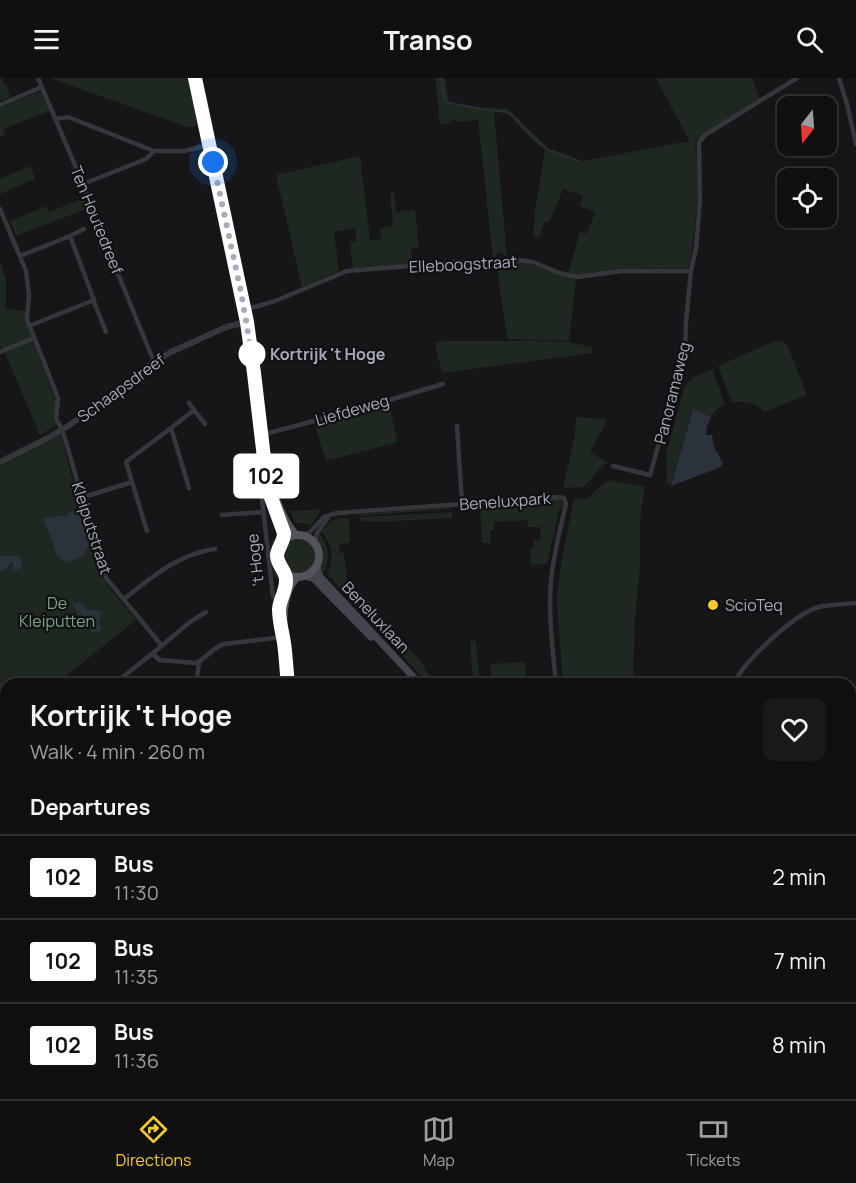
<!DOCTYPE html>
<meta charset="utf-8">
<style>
:root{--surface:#101011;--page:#19191a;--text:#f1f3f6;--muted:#9c9d9f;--line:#303031;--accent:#f6ca2f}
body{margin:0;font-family:Manrope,sans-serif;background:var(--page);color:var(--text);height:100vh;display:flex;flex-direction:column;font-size:22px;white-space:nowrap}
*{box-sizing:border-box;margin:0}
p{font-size:20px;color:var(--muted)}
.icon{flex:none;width:33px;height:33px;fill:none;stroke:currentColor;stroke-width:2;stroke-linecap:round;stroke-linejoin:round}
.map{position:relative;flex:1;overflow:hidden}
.drawer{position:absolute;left:0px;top:600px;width:856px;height:422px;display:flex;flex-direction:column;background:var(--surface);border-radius:18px 18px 0 0;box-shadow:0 3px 9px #0003,0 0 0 2px var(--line)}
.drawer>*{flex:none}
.badge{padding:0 12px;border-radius:4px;font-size:21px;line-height:39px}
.needle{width:39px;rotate:197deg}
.buttons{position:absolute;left:777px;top:18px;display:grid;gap:12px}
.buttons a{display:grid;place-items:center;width:60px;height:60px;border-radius:12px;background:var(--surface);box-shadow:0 3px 9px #0003,0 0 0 2px var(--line);font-size:30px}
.you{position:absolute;width:30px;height:30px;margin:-15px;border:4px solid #fff;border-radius:50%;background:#1a73e8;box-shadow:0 0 0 9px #1a73e833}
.map>.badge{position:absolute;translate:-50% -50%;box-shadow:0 0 0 3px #fff}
h2{padding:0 30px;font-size:22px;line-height:54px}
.round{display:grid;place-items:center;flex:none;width:63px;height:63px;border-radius:12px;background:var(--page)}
.summary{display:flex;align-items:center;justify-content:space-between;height:102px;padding:0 30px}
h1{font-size:28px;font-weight:700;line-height:45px}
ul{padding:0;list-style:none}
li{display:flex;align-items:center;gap:18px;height:84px;padding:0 30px;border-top:2px solid var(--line)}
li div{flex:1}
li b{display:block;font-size:22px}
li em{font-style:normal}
li .badge{min-width:66px;font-weight:700;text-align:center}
header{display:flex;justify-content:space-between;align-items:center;height:78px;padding:0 30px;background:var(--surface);font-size:27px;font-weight:700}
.dock{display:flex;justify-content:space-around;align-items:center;height:84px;border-top:2px solid var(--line);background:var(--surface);font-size:16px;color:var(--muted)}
.dock a{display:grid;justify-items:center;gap:3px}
.dock .active{color:var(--accent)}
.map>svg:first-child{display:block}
</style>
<header><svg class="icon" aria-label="menu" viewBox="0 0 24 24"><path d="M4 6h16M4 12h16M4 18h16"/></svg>Transo<svg class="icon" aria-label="search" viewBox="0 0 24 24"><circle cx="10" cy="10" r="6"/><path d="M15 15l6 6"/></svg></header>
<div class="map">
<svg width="856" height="1021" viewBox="0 0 856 1021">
<rect width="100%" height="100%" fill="#161517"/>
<path fill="#1f2721" d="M0,0H2L4,7L6,6L10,19L0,23Z
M50,0H189L197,46C193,51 187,49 181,47Z
M435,0H445L449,24L479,29L508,31L548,70L582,83L678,65L690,64L656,0H752L760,21L695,63L698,99V121L690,188L687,190H677L620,191L585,197L568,196L580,153L587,156L595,134L580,128L583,118L563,111L549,145L545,143L539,160L533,158L535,134L545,72L530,60L510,37L498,34H494L507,179L502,175L498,174L495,179L493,180L478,42L457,44L456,42L449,43V45L440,47Z
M39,14L42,16L50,33L3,51L6,57L0,59V30Z
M360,78L370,162L381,161L380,150L393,148L390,114H394L396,134L415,132L419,170H411L412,186L353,191L350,164L356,163L355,150L334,154L339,193L302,209L276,97Z
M30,88L35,101L0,116V101Z
M85,120L88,129L81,133L16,158L10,143L46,128L49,134Z
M0,182L6,203V231L26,233L25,242L56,324L54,342L56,347L40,357L2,268L0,269Z
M518,183C538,187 556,196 576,201L569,263L507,261L496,184Z
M442,263H538L569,264L592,269V275L442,295L435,267L436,264Z
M775,263L783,264L787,266L807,317L765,334C755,325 744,322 732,325L718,288Z
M712,291L725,326L717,331L711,339L693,331L670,409L666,401L667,400L666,376L684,310L692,300Z
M388,324L398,364L326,383L314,345Z
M576,339L608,341L590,374L608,385L603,387L585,408L582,409L563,410L575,357Z
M61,357L81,434L100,494L107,507L136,542L56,606H6V628L3,629L0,621V388Z
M611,402L645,409L640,442V488L635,542L633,606H563L557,524C559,489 567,455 574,421L589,420L602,406Z
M558,421L560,422L564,427L563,429H560L547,486L531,487L530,471H534V462L541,461L540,449H528L527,442L494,444V452H490L491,465H482L480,431L540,425L547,422Z
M543,422L540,424L459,430V428Z
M452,429L450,431L359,438L361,436Z
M321,431V432L311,448L303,445H295L290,433Z
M452,434V440L375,444V443H361L360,439Z
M349,440L350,463L348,465L339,466L340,475H344L347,502L373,527L362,534L327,496C335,481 332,467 322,454C330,441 334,441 349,440Z
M282,453C282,463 273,471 275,482C276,491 284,496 284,505L274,497L271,464Z
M319,456C330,468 331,483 322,497C319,489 322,484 322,476C321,469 317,464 319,456Z
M281 478a17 17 0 1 1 34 0a17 17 0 1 1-34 0Z
M376,532L425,589L424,591L438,606H428L366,537L371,533Z
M470,563H476L480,606H473Z
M525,584L527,606H492L490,586Z
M851,713H856V778L851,775Z
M6,734V801L0,803V736Z
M856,833V863L851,864V834Z
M856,887V1021H734L730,1016H850V888Z
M6,1010V1016H26L29,1020L25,1021L21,1019V1021H0V1013Z
M321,1016H391L379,1021H323Z"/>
<path fill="#2b323c" d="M693,331L711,339L707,348L706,357H712L714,369L723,385L721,389L671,408Z
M74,432H78L79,433L89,468L82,479L66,485L56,476L52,462L43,441L47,439L66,438Z
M6,477C15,477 24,478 22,489L15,493L13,492V484H11L7,491L1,493L0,494V478Z
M71,524L78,526L80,524L87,532H97L101,534L99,546L102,549L99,554L94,555C82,545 79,536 71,524Z"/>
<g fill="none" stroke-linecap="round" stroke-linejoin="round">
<path stroke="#2b323c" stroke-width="1.5" d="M441,0L445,24L487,32L508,34L540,65L548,72L579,83
M850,860L856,859
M850,894L856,892"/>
<path stroke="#36373c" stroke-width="4.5" d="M38,0L83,106L101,154L154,284
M839,0L847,26L856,66
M0,27L42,9
M55,41L68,39L154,73H184L209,67
M83,106L146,81L154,73
M0,131L26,193L29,217L27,241L58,320L56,341L62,351L69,374L102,492L107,501L162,568
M70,158L84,151
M20,178L70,158L94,222L29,248
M94,222V224L106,254
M244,232L275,223L347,193L460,184L518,182L533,184L559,195L578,199L621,193H691
M0,274L34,260
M194,332L205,346
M457,348L462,426
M171,350L194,332L189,325
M261,357L352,333L443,306
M613,388L650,397L685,272L686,244L691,193L696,170L700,123L699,64L705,57L797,0
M260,403L273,519L285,525
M132,404L126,384L171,350L189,410
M81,420L132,404L147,453
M222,437L263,434
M303,457L310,454L324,439L337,435L558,419L564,420L566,426C560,452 553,478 551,504C548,538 553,572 556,606
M315,465L317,455L330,437
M124,521C152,499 178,476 215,471
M153,575L159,582L195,585C205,582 212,570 224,566L283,559
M114,606L153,575L190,544L206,534
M196,606L199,584
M734,606C744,583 794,536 819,529C831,526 844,526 856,525
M850,643H856
M0,664L6,662
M0,703L6,716
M0,938L6,934
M0,944L5,942L6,940
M0,951L6,962
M35,1016L38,1021"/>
<path stroke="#36373c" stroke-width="6" d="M0,384L48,360L68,348L114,316L151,286L171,274L226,249L247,244"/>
<path stroke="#44454d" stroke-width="7" d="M317,487L318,495L321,500L420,606
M305,498L313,500L317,504L371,559
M850,873L856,871
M850,881L856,880
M396,1021L409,1016
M418,1021L430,1016"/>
<path stroke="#52535c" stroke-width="8" d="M195,0L247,244L254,295L266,397L265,403L284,452V462
M266,397C271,404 272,411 275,419C280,432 286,447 296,457
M277 478a21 21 0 1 1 42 0a21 21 0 1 1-42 0Z
M288,606C285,579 275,520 297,499
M310,1016L311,1021"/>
<path stroke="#62646e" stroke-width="8" d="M695,1016L696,1021
M715,1016L719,1021"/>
</g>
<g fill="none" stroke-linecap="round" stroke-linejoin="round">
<defs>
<path id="line" d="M195,0L247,244L254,295L266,397L265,403L284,455C284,464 278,469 277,477C277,488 287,493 286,503C286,513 280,521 279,531C279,541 281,549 283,559C286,574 286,590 288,606"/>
</defs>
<use href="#line" stroke="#fff" stroke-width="14"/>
<use href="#line" stroke="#fff" stroke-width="9"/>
<path stroke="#a7aab8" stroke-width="6" stroke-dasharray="0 10.8" d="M213,84L241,214L252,278V276"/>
</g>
<circle fill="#fff" stroke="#fff" stroke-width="3" cx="252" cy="276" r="12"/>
<circle fill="#f6ca2f" stroke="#111012" stroke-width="2" cx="713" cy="527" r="6"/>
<g text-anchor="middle" stroke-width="4.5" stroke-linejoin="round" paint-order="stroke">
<g font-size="16" fill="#a7aab8" stroke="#111012">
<text transform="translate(97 142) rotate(68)" y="6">Ten Houtedreef</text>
<text transform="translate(463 186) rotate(-3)" y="6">Elleboogstraat</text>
<text transform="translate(121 310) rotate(-36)" y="6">Schaapsdreef</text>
<text transform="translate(672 315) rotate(-76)" y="6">Panoramaweg</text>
<text transform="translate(352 332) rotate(-16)" y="6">Liefdeweg</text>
<text transform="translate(505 423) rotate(-4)" y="6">Beneluxpark</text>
<text transform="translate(92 450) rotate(72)" y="6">Kleiputstraat</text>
<text transform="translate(255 482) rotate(-97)" y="6">'t Hoge</text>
<text transform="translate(376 539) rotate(47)" y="6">Beneluxlaan</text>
</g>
<g font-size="16" font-weight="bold" fill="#a7aab8" stroke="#111012" text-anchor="start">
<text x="270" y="282">Kortrijk 't Hoge</text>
</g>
<g font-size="16" fill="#7da384" stroke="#111012">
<text x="57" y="531">De<tspan x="57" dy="18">Kleiputten</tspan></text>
</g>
<g font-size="16" fill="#a7aab8" stroke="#111012" text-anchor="start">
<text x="725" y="533">ScioTeq</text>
</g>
</g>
</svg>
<div class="buttons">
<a><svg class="needle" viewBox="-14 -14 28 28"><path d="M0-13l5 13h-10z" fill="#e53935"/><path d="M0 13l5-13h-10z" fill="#9c9d9f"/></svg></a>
<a><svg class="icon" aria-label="locate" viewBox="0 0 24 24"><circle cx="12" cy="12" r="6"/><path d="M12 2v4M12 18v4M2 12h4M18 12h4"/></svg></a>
</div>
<div class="you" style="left:213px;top:84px"></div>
<b class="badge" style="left:266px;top:398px;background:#fff;color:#111">102</b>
<section class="drawer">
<div class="summary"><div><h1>Kortrijk 't Hoge</h1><p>Walk · 4 min · 260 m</p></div><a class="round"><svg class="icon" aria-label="heart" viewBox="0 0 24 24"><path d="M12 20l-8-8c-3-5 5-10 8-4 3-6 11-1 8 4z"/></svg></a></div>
<h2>Departures</h2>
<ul>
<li><span class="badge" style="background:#fff;color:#111">102</span><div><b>Bus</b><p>11:30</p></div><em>2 min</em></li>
<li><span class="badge" style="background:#fff;color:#111">102</span><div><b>Bus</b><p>11:35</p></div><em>7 min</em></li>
<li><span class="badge" style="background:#fff;color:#111">102</span><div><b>Bus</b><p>11:36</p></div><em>8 min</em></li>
</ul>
</section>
</div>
<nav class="dock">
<a class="active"><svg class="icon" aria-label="directions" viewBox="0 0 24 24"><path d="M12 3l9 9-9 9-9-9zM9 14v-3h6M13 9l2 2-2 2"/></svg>Directions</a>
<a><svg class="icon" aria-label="map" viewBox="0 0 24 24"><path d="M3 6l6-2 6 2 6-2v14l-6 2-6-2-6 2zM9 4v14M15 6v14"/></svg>Map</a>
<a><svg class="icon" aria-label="tickets" viewBox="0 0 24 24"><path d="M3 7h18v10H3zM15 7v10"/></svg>Tickets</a>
</nav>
